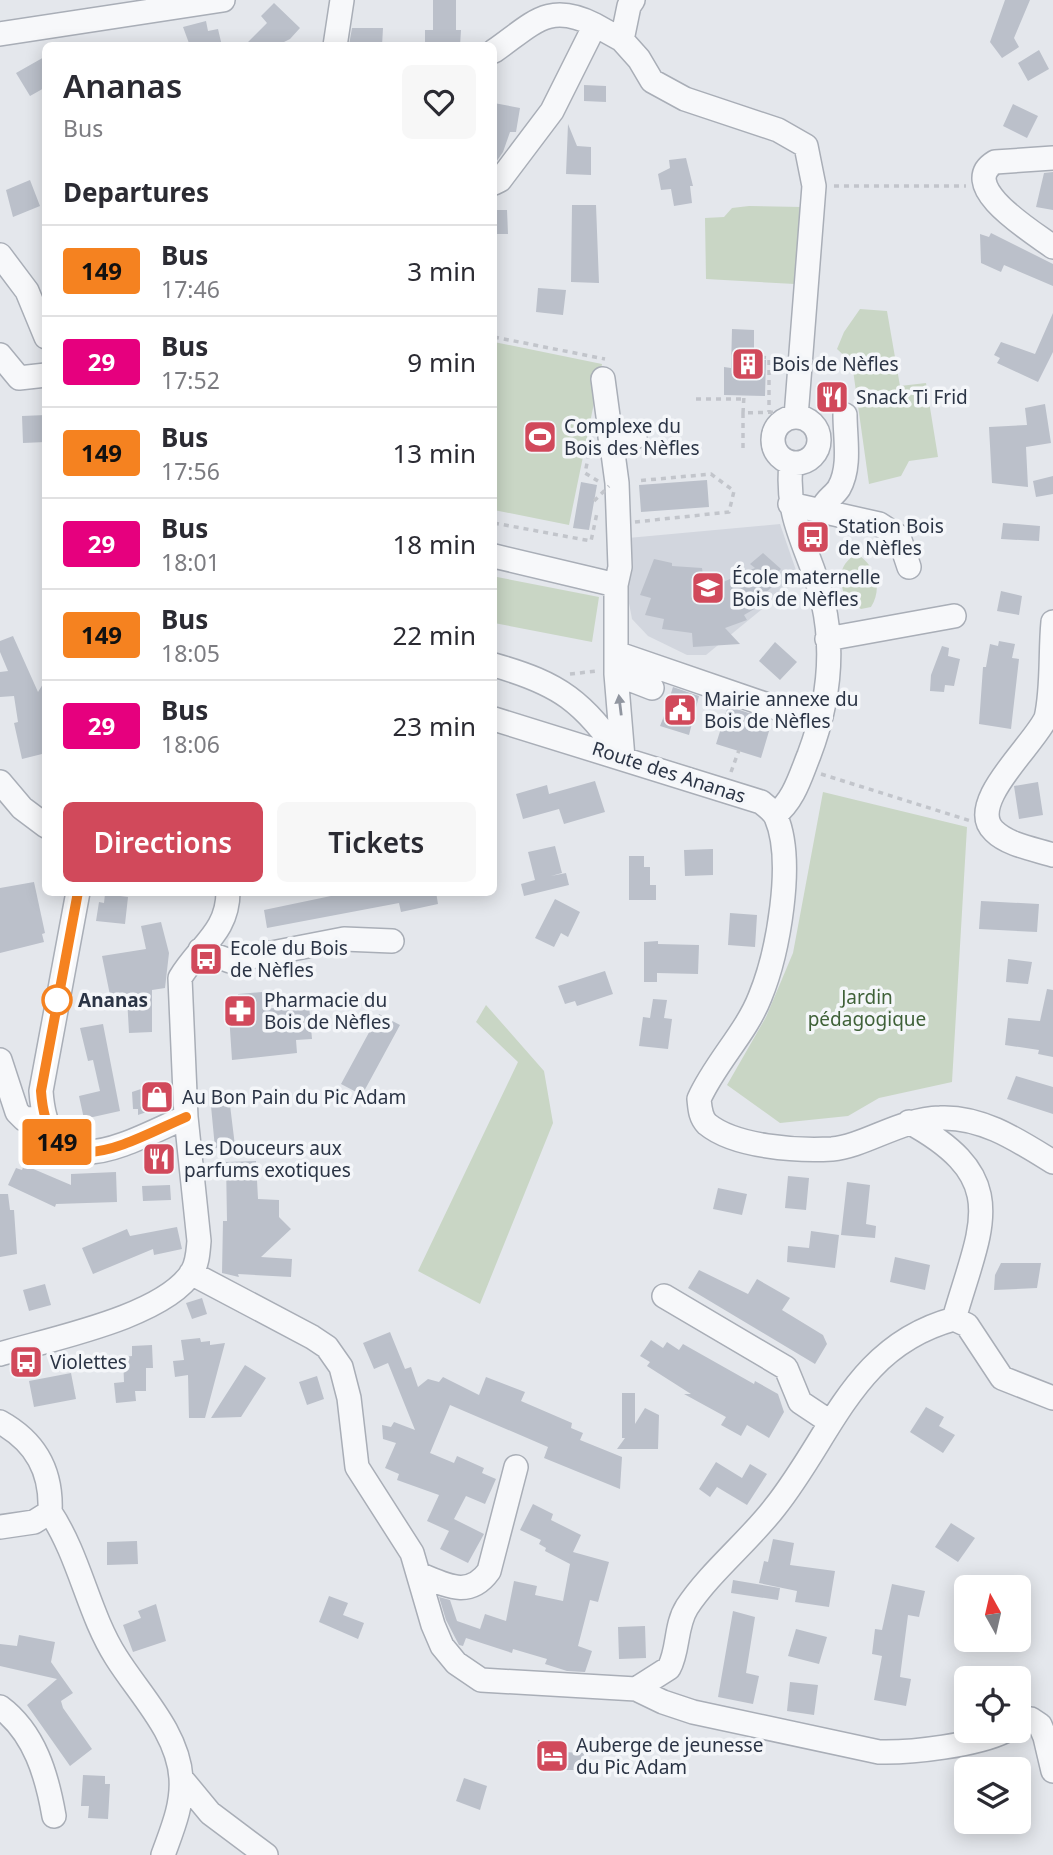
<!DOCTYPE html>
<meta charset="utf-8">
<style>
:root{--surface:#fff;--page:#f7f7f7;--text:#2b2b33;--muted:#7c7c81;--line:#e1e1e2;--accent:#d1495b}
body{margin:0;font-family:"Noto Sans",sans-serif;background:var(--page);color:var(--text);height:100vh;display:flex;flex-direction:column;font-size:26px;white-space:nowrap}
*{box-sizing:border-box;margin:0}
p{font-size:23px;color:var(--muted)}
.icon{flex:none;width:38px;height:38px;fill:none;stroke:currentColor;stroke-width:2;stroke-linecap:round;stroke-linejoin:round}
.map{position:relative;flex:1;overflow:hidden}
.drawer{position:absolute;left:42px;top:42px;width:455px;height:854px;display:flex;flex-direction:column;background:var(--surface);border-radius:10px;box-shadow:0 4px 18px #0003}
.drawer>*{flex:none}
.badge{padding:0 14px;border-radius:5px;font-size:24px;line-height:46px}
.needle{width:46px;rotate:352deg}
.buttons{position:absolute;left:954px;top:1575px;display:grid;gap:14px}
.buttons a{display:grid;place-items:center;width:77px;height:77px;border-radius:10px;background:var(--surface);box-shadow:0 4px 18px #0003;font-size:35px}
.map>.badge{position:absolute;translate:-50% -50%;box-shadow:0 0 0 4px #fff}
h2{padding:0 21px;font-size:26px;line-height:63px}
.round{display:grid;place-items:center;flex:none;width:74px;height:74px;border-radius:10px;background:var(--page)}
.overview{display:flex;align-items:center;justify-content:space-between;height:119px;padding:0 21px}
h1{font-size:33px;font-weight:600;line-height:52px}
.primary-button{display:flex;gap:14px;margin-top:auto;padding:14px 21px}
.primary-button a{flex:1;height:80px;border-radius:10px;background:var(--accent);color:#fff;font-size:28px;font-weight:600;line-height:80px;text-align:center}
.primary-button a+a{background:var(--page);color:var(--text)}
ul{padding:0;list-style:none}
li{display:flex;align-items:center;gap:21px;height:91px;padding:0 21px;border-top:2px solid var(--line)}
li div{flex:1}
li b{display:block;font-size:26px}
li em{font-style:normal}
li .badge{min-width:77px;font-weight:700;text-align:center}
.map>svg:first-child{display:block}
</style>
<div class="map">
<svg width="1053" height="1855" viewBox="0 0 1053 1855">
<rect width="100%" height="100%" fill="#e4e7ec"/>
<path fill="#d2d6de" d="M780,524L799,579L706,655H687L648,636L632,619L628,598V538Z"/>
<path fill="#c9d6c5" d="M749,206L802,207L795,284L706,279L705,218L724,217L732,208Z
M860,309L887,311L900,386L926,383L938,457L909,461L901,476L869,484L852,363L837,349L844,332Z
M494,342L602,364L569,525L494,510Z
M853,556H860C877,569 882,589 871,607L861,609L845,598C840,581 837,568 853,556Z
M497,577L599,597L592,642L494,623Z
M823,792L967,827L952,1082L879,1098L848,1116L780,1123L727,1085L766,1017L793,953Z
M486,1005L544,1071L553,1123L480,1304L418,1271L518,1062L476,1022Z"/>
<path fill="#bbc0ca" d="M433,0H456V30H461L460,46H425V30H433Z
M1005,0H1030L1014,38L1019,47L1002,58L990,42Z
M274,3L300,28L290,39L276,46H244L267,23L261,16Z
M206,21L208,31L218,29L222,46H190L183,27Z
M352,28H383L382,46L349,45Z
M1039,50L1049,69L1028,81L1018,63Z
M46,56V87L30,96L16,73Z
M584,85L606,86V102L584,101Z
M494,103L520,108L516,132H510L503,152L494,165Z
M1013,104L1038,116L1027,138L1003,126Z
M568,124L577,146L591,147V175L566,174Z
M686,158L693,186H690L692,203L674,206L671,189L661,190L658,174L670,168L669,160Z
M1053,172V210L1036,207L1044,173Z
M30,180L40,206L13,217L6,190Z
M572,205H596L599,283L571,282Z
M494,210H507L508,234H494Z
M991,233L1053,264V286L1004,265L1001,272L981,263L980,234L989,237Z
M538,288L566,290L563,315L536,312Z
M1053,313V352L1038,382L997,363L1000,358L994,355L1001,342L1035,354Z
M732,329L754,330V360H766L765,396L724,395V367L731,368Z
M1045,404L1051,443L1026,447L1028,487L992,483L989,427L1027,425L1025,408Z
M46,415V442L23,443L22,416Z
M1053,476V494L1036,497L1033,481Z
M707,480L709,507L641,512L639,485Z
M581,482L597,485L589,530L573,528Z
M1003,523L1040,526L1039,541L1001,539Z
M763,553L781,569L768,583L772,587L757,600L761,605L744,615L747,620L725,628L740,644L693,647L692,633L662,629L664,619L645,615L651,598L640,595L654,559L672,563V566L702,568L705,590L755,568L750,564Z
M1001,591L1022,596L1019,615L997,611Z
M13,636L38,692L46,679V753L22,759L14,723L18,722L14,696L0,697V672L8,671L0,652V641Z
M999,641L1015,644L1012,658L1019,659L1011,729L979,724L983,667H986L990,644L998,646Z
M775,642L797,662L780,680L759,661Z
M942,646L949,648L948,656L960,659L954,686L945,685L944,692L930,691L931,675Z
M673,687L699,696L689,735L660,726L664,716L668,715L666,709Z
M728,706L772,721L761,758L716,744Z
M595,781L605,812L564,824L559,809L523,819L516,794L547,785L549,794Z
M1038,782L1043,815L1019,819L1014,786Z
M555,846L562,873L551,876L566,873L569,885L524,896L521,884L535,880L528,852Z
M713,849V875L685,876L684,850Z
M629,856H644V867H650V885H656V900H629Z
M34,882L45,933L42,934L44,942L0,953V888Z
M350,892H436L438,904L401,912L399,903L267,928L264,910Z
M105,894L128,897L125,924L96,921L99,902L104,903Z
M555,899L580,912L568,937L561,933L554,947L535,938Z
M981,901L1039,904L1037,932L979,929Z
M730,913L757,915L755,947L728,945Z
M161,922L169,953L165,988L152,990V1032L129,1033L127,997L111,1000L102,956L146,949L141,926Z
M658,941V944L699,945L698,974L657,973V982H644V942Z
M1008,959L1032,962L1028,984L1006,982Z
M605,971L613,994L577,1006L575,1001L565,1004L558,986Z
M1047,989L1053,990V1057L1038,1054L1039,1050L1005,1045L1008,1018L1040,1021Z
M262,992L263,1009L309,1005L312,1039L296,1040L297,1053L232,1060L228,999L238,998V994Z
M653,999L667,1000L664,1018L672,1019L668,1049L639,1046L643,1017L650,1018Z
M379,1014L400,1025L362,1095L341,1084Z
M103,1024L120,1111L84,1119L79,1096L100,1091L93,1060L88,1061L80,1028Z
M1016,1076L1053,1087V1114L1007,1099Z
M156,1084L164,1106L138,1115V1109H133L132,1092Z
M230,1105L235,1146L215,1148L211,1106Z
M256,1161L258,1199L279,1200V1217L291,1229L261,1257L292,1259L291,1277L238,1274L239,1277L222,1273L223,1221H227L226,1162Z
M24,1165L71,1185V1174L116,1172L117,1202L56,1204L55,1207L8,1185L16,1168L22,1170Z
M788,1176L809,1178L806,1210L785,1208Z
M847,1182L870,1185L866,1224L876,1226L875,1238L841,1235Z
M170,1185L171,1200L143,1201L142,1186Z
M718,1188L747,1194L742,1215L713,1209Z
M0,1194H8L10,1210H14L17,1254L0,1257Z
M177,1227L182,1249L154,1255L153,1249L93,1274L82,1248L127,1229L130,1236Z
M811,1231L839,1235L835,1268L787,1262L788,1246L809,1248Z
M895,1257L930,1265L925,1290L890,1282Z
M1001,1263H1041L1037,1288L994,1290L995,1275Z
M699,1270L748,1294L757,1279L790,1298L782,1310L823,1335L827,1344L815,1364L688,1288Z
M45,1284L51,1305L29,1311L23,1290Z
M202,1298L207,1314L192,1319L186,1303Z
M390,1332L405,1369L411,1367L418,1387L428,1379L439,1382L443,1377L479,1395L486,1377L525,1392L521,1401L572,1423L571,1428L583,1433L580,1440L622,1457L620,1489L544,1458L548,1447L450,1405L430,1453L454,1463L457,1456L484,1468L482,1473L496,1479L485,1504L466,1496L454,1519L484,1534L468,1563L440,1549L449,1531L427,1521L439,1495L397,1480L399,1474L385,1468L396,1443L383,1439L382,1425L391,1427L394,1422L415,1430L388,1363L374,1369L363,1343Z
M200,1338L201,1342L210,1341V1345L225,1343L205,1418H189L188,1375L175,1377L173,1361L184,1360L181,1340Z
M651,1340L663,1348L667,1342L679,1350L683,1344L754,1384L755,1381L778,1394L784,1412L769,1438L747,1425L741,1436L721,1425L726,1417L684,1394H691L647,1366L650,1362L640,1356Z
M152,1345L153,1368H146V1391H135L136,1401L116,1403L114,1383L124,1382L123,1357L132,1356V1346Z
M245,1365L266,1378L241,1417L211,1418Z
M71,1373L76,1399L34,1407L29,1381Z
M317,1376L324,1399L307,1405L299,1382Z
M622,1393H635V1424L645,1408L659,1415L658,1449H617L625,1438H622Z
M926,1407L944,1417L939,1426L955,1435L943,1453L910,1432Z
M716,1462L742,1478L750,1464L767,1474L747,1505L717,1487L710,1497L699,1489Z
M533,1504L553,1514L551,1520L581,1535L573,1552L609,1562L598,1602L590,1600L578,1646L592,1651L585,1672L567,1671L545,1664L547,1659L513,1649L512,1653L466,1638L463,1646L459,1645L446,1620L439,1597L450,1600L457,1621L480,1629L485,1614L506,1621L514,1581L537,1586L535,1595L563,1601L570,1564L545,1551L546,1548L539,1544L541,1540L520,1530Z
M951,1523L975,1538L958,1562L935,1547Z
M773,1539L794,1543L790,1565L835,1571L829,1607L795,1602L797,1591L759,1583L764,1561L768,1562Z
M137,1541L138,1564L107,1565V1542Z
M733,1580L780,1588L778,1600L731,1593Z
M892,1584L925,1591L919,1617L908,1615L900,1677L911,1679L906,1706L874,1700L882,1656L872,1654L875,1629L882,1630Z
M329,1596L348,1603L343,1615L364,1623L358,1639L319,1622Z
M156,1604L166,1641L133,1652L123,1625L141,1618L138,1611Z
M733,1611L755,1617L746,1673L759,1676L753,1704L718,1697Z
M645,1626L646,1658L619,1659L618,1627Z
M796,1629L827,1637L819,1664L788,1656Z
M19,1635L55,1642L51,1662L73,1693L61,1701L63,1708L92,1749L70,1766L27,1705L57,1679L0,1666V1644L17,1646Z
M790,1682L818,1685L814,1715L787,1711Z
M538,1740L563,1741L562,1752L584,1753V1770H538Z
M83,1775L105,1776V1784H110L108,1819L88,1818L89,1806H81Z
M464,1778L487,1786L480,1810L456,1801Z"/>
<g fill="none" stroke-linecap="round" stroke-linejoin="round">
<defs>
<path id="minor" d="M595,25L622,40L639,59L652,81L685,99L778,130L806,146L814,186L796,417
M0,34L223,0
M622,40L629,6L633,0
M335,46L342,0
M494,51C533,24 548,1 595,25L552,111L500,180L494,183
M1053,158L995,162C955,186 1036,234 1053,247
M0,255L27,291L46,337
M0,355L19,378L46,375
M603,379L617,483L620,567L616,585V674L623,758
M773 440a23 23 0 1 1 46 0a23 23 0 1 1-46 0Z
M610,437H635
M790,504L879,524L899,537L909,567
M822,509C826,499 834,496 839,488C851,467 845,438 845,415
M494,556L616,585
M1053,622C1050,653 1053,689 1046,718C1034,745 965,804 994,831C1008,845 1034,849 1053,855
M827,639L954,616
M616,653L820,723
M494,665C561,684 582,701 623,758
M616,674L652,688
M494,719L761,802C766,806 773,811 776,817C795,861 778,953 760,997C746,1033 715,1063 699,1099C700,1108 700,1117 707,1124C735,1147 797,1151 832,1149C865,1146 900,1119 940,1118C982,1116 1019,1141 1053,1162
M0,782L22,808L46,826
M775,815C794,800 800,777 809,755C828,705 835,655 823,602C810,549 785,522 791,463
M78,892L41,1091C48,1193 128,1142 186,1117
M200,950L230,961L344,939L392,941
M0,1060L17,1112L24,1119L43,1118
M909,1122C1013,1179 981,1225 954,1319
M191,1273L312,1337L327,1347L341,1367L349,1398L357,1467L412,1553L433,1625L442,1646L456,1663L481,1680L636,1689
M664,1296L786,1368L800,1402L830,1422
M0,1354C50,1339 164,1317 192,1272C198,1262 198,1251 199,1241L186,1117L180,978C199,946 228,932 228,892
M0,1422C36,1442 52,1471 50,1512L34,1522L0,1527
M50,1512C80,1557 88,1613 116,1657C139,1694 178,1732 181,1778C183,1805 172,1830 163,1855
M419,1574C446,1585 469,1599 489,1571L516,1467
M0,1707C35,1733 47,1776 54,1816
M1018,1721L1031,1719L1040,1725L1045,1737L1053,1771
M1005,1731C977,1745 911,1753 879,1752L693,1712L663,1702L636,1689L669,1668C679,1649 675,1626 687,1607C710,1572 749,1541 775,1507C833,1434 854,1346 954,1319L967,1325L1002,1378L1053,1398
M181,1778L210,1813L266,1855"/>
</defs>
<use href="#minor" stroke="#a9aeb7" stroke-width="26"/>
<path stroke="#c2c5cb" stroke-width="3.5" stroke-dasharray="5 5" stroke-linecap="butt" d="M834,186H966
M494,337L605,359
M761,357L769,358V412
M696,399H743
M743,413L744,395
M591,444L585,473L598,481
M743,448V413L778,412
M635,522L729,512L734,491L711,474L636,481
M494,523L591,541L597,513
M570,674L597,671
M731,772L739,750
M821,774L971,821"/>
<use href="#minor" stroke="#f7f8fa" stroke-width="23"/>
<path stroke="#c2c5cb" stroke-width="3.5" stroke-dasharray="5 5" stroke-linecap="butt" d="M594,501L609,486"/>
</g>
<defs><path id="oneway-solid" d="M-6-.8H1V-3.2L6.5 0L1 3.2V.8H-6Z" transform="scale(1.75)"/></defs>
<use fill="#9196a0" href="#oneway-solid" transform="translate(620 705) rotate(-97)"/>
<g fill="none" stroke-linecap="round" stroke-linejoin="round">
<defs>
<path id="line" d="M78,892L41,1091C48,1193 128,1142 186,1117"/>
</defs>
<use href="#line" stroke="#fff" stroke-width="16"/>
<use href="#line" stroke="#f58220" stroke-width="10"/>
</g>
<defs>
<symbol id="building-square" viewBox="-11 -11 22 22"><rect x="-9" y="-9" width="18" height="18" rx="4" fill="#d1495b" stroke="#f4f6f9"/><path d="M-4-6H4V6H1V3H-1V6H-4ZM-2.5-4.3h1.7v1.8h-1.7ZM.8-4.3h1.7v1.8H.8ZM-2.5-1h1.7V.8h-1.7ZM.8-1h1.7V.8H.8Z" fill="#fff"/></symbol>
<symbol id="restaurant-square" viewBox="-11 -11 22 22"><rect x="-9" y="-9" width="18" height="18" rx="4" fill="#d1495b" stroke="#f4f6f9"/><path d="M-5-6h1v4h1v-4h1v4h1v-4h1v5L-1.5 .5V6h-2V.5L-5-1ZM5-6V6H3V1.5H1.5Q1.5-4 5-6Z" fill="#fff"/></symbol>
<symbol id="stadium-square" viewBox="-11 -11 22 22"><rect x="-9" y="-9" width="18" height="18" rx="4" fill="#d1495b" stroke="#f4f6f9"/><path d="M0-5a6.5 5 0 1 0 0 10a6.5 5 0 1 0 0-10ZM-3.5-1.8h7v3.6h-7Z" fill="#fff"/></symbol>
<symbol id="bus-square" viewBox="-11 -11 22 22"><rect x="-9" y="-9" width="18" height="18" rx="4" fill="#d1495b" stroke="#f4f6f9"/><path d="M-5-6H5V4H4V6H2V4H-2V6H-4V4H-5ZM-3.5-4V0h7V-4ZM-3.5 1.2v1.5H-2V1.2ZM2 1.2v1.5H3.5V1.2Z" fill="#fff"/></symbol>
<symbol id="school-square" viewBox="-11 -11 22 22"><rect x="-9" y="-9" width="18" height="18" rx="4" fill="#d1495b" stroke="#f4f6f9"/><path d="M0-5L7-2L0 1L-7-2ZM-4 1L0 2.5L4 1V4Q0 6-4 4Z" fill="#fff"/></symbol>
<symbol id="civic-square" viewBox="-11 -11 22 22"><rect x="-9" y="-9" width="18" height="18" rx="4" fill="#d1495b" stroke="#f4f6f9"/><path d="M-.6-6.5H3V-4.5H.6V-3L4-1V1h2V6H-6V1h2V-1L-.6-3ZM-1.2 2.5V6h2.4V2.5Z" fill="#fff"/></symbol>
<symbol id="pharmacy-square" viewBox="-11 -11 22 22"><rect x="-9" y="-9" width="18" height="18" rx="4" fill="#d1495b" stroke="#f4f6f9"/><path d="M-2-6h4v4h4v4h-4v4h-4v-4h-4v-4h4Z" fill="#fff"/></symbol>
<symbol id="shop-square" viewBox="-11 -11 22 22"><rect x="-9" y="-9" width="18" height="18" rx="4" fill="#d1495b" stroke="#f4f6f9"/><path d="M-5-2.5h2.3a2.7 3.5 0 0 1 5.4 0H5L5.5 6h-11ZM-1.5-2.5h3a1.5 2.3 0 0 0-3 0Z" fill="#fff"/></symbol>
<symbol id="hotel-square" viewBox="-11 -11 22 22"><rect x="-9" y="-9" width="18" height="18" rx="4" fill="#d1495b" stroke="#f4f6f9"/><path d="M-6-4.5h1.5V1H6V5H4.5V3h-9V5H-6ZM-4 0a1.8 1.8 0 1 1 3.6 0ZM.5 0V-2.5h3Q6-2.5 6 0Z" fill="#fff"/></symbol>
</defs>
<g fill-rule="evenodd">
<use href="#building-square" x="729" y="345" width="38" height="38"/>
<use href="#restaurant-square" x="813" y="378" width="38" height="38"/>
<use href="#stadium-square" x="521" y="418" width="38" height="38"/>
<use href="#bus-square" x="794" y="518" width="38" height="38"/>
<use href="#school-square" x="689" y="569" width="38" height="38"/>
<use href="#civic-square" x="661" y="691" width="38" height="38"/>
<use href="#bus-square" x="187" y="940" width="38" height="38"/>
<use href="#pharmacy-square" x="221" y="992" width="38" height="38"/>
<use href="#shop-square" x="138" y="1078" width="38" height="38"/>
<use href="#restaurant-square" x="140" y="1140" width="38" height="38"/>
<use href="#bus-square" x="7" y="1343" width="38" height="38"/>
<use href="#hotel-square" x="533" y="1737" width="38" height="38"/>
</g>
<circle fill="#fff" stroke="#f58220" stroke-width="3.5" cx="57" cy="1000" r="14"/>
<g text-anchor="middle" stroke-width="7" stroke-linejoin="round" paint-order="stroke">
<g font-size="19" fill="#2b3445" stroke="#f4f6f9" text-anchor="start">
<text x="772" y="371">Bois de Nèfles</text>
<text x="856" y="404">Snack Ti Frid</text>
<text x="564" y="433">Complexe du<tspan x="564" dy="22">Bois des Nèfles</tspan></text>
<text x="838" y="533">Station Bois<tspan x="838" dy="22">de Nèfles</tspan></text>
<text x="732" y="584">École maternelle<tspan x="732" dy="22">Bois de Nèfles</tspan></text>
<text x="704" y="706">Mairie annexe du<tspan x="704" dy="22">Bois de Nèfles</tspan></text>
<text x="230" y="955">Ecole du Bois<tspan x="230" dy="22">de Nèfles</tspan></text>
<text x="264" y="1007">Pharmacie du<tspan x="264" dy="22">Bois de Nèfles</tspan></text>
<text x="182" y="1104">Au Bon Pain du Pic Adam</text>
<text x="184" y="1155">Les Douceurs aux<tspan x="184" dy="22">parfums exotiques</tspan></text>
<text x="50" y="1369">Violettes</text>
<text x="576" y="1752">Auberge de jeunesse<tspan x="576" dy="22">du Pic Adam</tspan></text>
</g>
<g font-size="19" fill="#2b3445" stroke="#f4f6f9">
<text transform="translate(669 772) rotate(18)" y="7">Route des Ananas</text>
</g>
<g font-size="19" fill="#3f6138" stroke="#f4f6f9">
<text x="867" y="1004">Jardin<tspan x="867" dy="22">pédagogique</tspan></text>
</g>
<g font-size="19" font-weight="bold" fill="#2b3445" stroke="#f4f6f9" text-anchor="start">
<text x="78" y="1007">Ananas</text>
</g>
</g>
</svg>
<div class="buttons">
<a><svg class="needle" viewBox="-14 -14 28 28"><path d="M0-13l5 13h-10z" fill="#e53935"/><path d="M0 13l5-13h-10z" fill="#7c7c81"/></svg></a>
<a><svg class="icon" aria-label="locate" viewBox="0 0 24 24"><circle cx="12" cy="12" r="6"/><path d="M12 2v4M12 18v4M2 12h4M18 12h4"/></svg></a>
<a><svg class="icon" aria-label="layers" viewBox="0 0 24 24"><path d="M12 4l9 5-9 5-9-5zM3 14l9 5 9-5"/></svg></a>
</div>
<b class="badge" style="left:57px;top:1142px;background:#f58220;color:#111">149</b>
<section class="drawer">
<div class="overview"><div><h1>Ananas</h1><p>Bus</p></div><a class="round"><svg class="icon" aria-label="heart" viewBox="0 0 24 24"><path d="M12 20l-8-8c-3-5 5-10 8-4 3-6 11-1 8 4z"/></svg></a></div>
<h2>Departures</h2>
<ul>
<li><span class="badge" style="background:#f58220;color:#111">149</span><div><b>Bus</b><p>17:46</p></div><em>3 min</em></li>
<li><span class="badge" style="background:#e6007e;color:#fff">29</span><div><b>Bus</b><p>17:52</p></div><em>9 min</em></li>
<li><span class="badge" style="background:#f58220;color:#111">149</span><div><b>Bus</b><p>17:56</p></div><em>13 min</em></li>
<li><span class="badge" style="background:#e6007e;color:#fff">29</span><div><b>Bus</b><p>18:01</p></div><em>18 min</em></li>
<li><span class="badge" style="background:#f58220;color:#111">149</span><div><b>Bus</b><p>18:05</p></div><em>22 min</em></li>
<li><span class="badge" style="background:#e6007e;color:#fff">29</span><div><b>Bus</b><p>18:06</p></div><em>23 min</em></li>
</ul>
<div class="primary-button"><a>Directions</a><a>Tickets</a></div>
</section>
</div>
